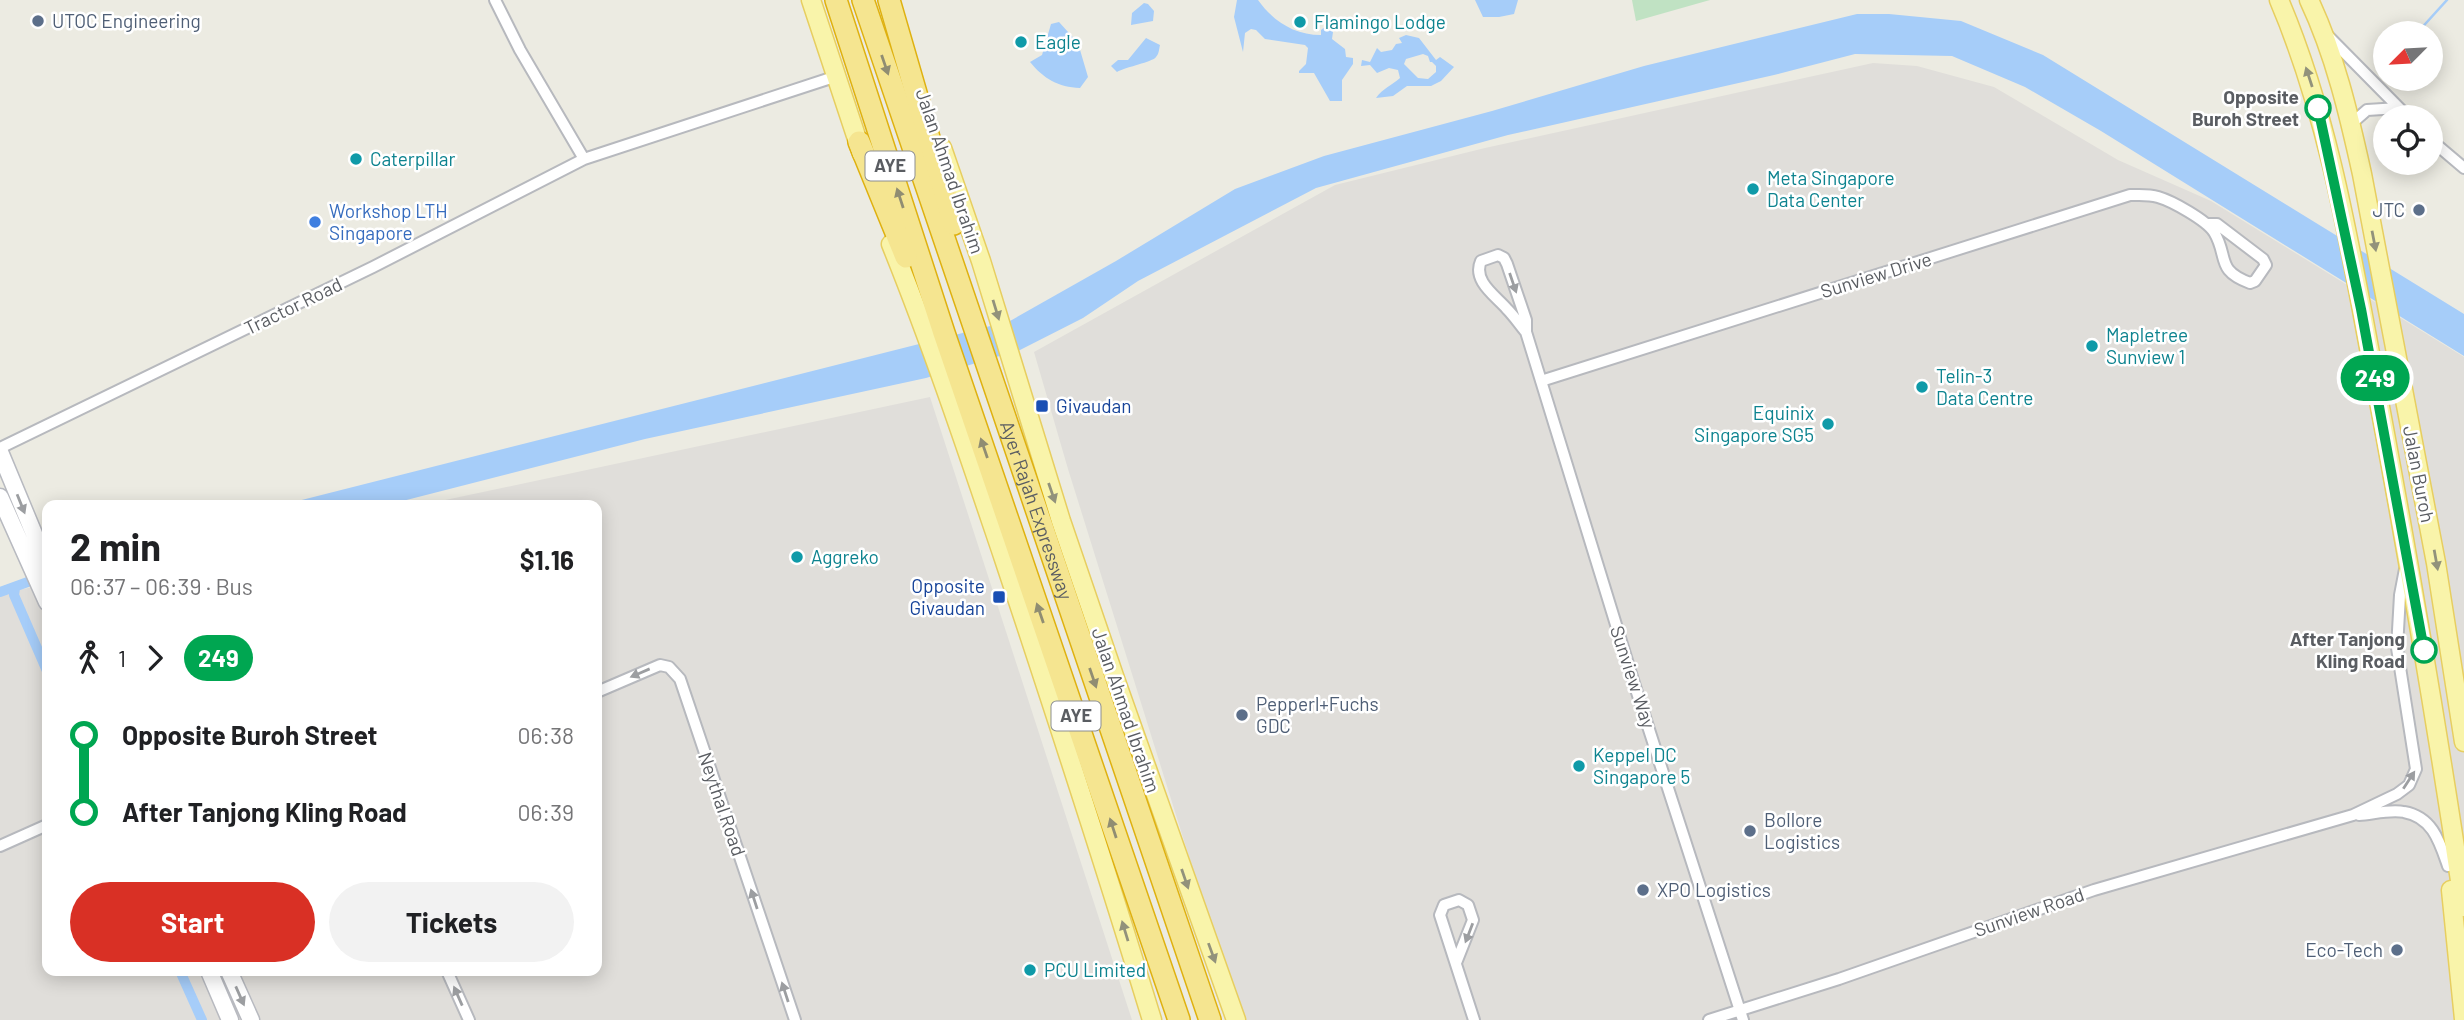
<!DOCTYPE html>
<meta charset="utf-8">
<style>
:root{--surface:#fff;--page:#f2f2f2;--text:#202124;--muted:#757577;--accent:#d93025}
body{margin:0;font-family:Barlow,sans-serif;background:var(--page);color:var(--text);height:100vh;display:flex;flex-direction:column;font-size:26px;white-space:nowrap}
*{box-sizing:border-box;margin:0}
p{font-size:23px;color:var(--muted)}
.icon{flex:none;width:38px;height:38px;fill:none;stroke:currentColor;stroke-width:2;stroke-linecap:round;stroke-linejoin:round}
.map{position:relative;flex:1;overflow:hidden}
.sheet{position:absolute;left:42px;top:500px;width:560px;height:476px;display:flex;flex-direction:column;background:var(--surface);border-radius:14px;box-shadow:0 4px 18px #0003}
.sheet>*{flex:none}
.badge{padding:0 14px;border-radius:23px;font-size:24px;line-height:46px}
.needle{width:46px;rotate:246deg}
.tools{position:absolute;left:2373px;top:21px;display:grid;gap:14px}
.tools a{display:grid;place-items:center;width:70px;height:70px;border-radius:50%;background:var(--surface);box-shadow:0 4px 18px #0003;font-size:35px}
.map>.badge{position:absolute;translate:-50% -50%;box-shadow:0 0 0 4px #fff}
.legs{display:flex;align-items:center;gap:10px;height:77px;padding:0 28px;font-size:23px}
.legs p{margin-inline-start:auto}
.summary{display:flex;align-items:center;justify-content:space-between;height:119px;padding:0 28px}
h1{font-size:38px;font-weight:700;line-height:52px}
.button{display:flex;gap:14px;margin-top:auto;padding:14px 28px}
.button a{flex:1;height:80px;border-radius:42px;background:var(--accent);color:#fff;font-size:28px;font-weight:700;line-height:80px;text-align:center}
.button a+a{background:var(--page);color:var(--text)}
ul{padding:0 28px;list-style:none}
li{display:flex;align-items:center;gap:24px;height:77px;font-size:26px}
li i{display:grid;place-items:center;width:10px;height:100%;margin:0 9px;background:currentColor}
li i::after{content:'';width:18px;height:18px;margin:-9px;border:5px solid;border-radius:50%;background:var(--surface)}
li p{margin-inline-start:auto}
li:first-child i{background:linear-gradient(#0000 50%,currentColor 0)}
li:last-child i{background:linear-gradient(currentColor 50%,#0000 0)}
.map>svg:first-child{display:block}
</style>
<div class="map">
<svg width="2464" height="1020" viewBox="0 0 2464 1020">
<rect width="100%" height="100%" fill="#ecebe2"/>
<path fill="#e0deda" d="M1873,63L1917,66L1994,87L2118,160L2211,201L2464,357V1020H1240L1068,469L1034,352L1335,185L1485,148Z
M930,397L1132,1020H0V594L47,584V971H597V506H417Z"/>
<path fill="#c0e2c3" d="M1632,0H1710L1636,21Z"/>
<path fill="#a6cdf9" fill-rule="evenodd" d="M1237,0H1258C1273,21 1294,35 1321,35V30L1326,26L1333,32L1332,39L1345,49L1346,57L1353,58V64L1342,80V101H1330L1314,73H1299V71L1306,64L1308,48L1305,45L1265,39L1256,30L1251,29L1245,33L1243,52L1234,17Z
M1475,0H1518L1514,14L1499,17H1483Z
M1144,3L1148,4L1154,11L1153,21L1131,25L1132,13Z
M1857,14H1889L1961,21L2043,55L2464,314V356L2101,131L2025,87L1952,56L1855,54L1774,75L1508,135L1316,188L1138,281L1083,318L1020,350L926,378L645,439L383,506H278L1010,321L1116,261L1235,189L1324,156L1492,111L1644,66Z
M1059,22L1078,43L1088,77L1080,88C1058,87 1044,79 1030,62L1042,55L1051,24Z
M1406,35L1419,38L1436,60L1440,57L1454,67L1441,81L1431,86H1407L1393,96L1376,98C1383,88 1391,86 1400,78L1398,70L1389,68L1377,73L1370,65L1361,66L1362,60L1370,62L1377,48L1381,52L1392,50L1396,44L1402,43L1399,38ZM1423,54L1428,56L1430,62H1432L1436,66V72L1428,79L1418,78L1404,64L1406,59Z
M1146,38L1160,45C1159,49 1159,54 1156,57C1153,62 1125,67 1117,72L1111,66L1118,60H1128Z"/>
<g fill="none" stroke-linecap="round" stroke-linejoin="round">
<path stroke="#a6cdf9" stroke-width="2.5" d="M2417,33L2447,0"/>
<path stroke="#a6cdf9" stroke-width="10" d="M15,588L14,595L47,671
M0,592L47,575
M180,971L202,1020"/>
<defs>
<path id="minor" d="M495,0L520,50L584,159
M2328,36L2408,117
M2351,124L2367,110L2399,108
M2431,140L2464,168
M1526,332C1520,325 1514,316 1507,309C1496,296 1472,281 1481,261L1498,255L1504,258L1507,264L1526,320V332L1633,680L1743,1020
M1541,381L2130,195C2140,195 2148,194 2158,197C2172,201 2206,220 2214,232C2229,257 2215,270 2250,283L2255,281L2266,265L2263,259L2217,224H2208
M0,448L373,267L584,159L837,76
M597,692L660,665L669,667L680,679L795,1020
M2359,815C2373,814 2391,809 2404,812C2433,817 2440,843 2448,866
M0,846L47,825
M1456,963L1473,920L1468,905L1459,900L1444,905L1440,915L1474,1020
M447,971L469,1020
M1709,1020L1839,979L2094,890L2353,815L2397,794L2409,785L2416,769L2397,648L2400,595L2405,569"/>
<path id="secondary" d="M0,452L47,565
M0,497L47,602
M209,971L230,1020
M229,971L251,1020"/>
<path id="primary" d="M811,0L862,154
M2279,0C2328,115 2349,241 2372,364C2406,544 2437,725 2464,907
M2309,0C2335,55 2349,115 2362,174L2436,563L2464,742
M942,148L981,261L1061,521L1114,676L1236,1020
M891,244C933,348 968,453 1004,559C1055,712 1105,866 1152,1020
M2451,890L2464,1019"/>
<g id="motorway">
<path d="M836,0L944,333L1179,1020"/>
<path id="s1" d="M863,0L1210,1020"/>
<path d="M889,0L954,224"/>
<path d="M859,142L906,257"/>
</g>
</defs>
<use href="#minor" stroke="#b7b9be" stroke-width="14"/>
<use href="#secondary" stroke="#b8bac0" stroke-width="19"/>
<use href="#primary" stroke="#e7ce60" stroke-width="21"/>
<use href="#motorway" stroke="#dfb110" stroke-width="24"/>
<use href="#minor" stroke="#fff" stroke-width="10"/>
<use href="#secondary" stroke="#fff" stroke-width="16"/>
<use href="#primary" stroke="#f9f4aa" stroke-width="18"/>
<use href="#motorway" stroke="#f5e590" stroke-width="21"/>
</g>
<defs><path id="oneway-solid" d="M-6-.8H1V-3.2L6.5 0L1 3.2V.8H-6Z" transform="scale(1.75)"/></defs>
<g fill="#908d72">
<use href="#oneway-solid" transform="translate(885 65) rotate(71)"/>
<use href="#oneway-solid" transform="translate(900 198) rotate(-108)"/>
<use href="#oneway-solid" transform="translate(984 448) rotate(-109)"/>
<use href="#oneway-solid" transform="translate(1040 613) rotate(-109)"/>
<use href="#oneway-solid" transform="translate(1093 678) rotate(71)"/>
<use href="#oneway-solid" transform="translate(1113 828) rotate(-108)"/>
</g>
<g fill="#92927b">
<use href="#oneway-solid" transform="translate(2309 77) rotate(-108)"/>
<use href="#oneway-solid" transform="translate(2374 241) rotate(79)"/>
<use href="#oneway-solid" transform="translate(996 310) rotate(73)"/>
<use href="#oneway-solid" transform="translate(1052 493) rotate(71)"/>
<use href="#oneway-solid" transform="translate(2436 560) rotate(80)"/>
<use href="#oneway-solid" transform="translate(1185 879) rotate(71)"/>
<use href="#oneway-solid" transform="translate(1125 931) rotate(-107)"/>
<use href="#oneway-solid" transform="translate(1212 953) rotate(70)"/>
</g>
<g fill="#9c9ea1">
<use href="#oneway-solid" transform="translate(1513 283) rotate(71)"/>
<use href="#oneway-solid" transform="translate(21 504) rotate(68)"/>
<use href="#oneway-solid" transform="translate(640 673) rotate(157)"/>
<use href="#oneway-solid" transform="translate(2409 780) rotate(-57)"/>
<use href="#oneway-solid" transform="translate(754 899) rotate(-108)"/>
<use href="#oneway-solid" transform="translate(1469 933) rotate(111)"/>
<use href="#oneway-solid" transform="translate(785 992) rotate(-108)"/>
<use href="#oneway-solid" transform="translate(240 996) rotate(66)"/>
<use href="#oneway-solid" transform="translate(458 996) rotate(-114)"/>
</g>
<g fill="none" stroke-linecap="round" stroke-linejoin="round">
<defs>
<path id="line-1" d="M2318,108L2361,309L2424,650"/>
</defs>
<use href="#line-1" stroke="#fff" stroke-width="16"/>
<use href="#line-1" stroke="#00a651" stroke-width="10"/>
</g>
<g fill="#5c6f8a" stroke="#fff" stroke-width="2.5">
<circle cx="38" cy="21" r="7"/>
<circle cx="2419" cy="210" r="7"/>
<circle cx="1242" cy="715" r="7"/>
<circle cx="1750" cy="831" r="7"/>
<circle cx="1643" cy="890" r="7"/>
<circle cx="2397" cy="950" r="7"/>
</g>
<g fill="#0f9aa8" stroke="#fff" stroke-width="2.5">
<circle cx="1300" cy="22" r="7"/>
<circle cx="1021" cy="42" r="7"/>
<circle cx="356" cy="159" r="7"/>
<circle cx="1753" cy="189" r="7"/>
<circle cx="2092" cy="346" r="7"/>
<circle cx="1922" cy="387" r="7"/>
<circle cx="1828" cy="424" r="7"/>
<circle cx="797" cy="557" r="7"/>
<circle cx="1579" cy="766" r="7"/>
<circle cx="1030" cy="970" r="7"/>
</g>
<g fill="#fff" stroke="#00a651" stroke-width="3.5">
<circle cx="2318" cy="108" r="12"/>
<circle cx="2424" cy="650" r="12"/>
</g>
<circle fill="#3f7fe0" stroke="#fff" stroke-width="2.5" cx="315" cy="222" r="7"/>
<g fill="#1a4fb4" stroke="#fff" stroke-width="2.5">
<rect x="1035" y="399" width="14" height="14" rx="3.5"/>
<rect x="992" y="590" width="14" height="14" rx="3.5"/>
</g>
<g text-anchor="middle" stroke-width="5" stroke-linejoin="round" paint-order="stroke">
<g fill="#fff" stroke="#8c8e91" stroke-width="2">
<rect x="865.5" y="151.5" width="49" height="29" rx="5"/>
<rect x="1051.5" y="701.5" width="49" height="29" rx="5"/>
</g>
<g font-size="18" font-weight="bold" fill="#5a5d62">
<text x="890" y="172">AYE</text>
<text x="1076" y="722">AYE</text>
</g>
<g font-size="19" fill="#4e5e75" stroke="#fff" text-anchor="start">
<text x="52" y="28">UTOC Engineering</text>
<text x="2405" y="217" text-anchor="end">JTC</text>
<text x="1256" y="711">Pepperl+Fuchs<tspan x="1256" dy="22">GDC</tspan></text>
<text x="1764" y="827">Bollore<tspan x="1764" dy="22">Logistics</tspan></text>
<text x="1657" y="897">XPO Logistics</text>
<text x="2383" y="957" text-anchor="end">Eco-Tech</text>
</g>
<g font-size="19" fill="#0d838f" stroke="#fff" text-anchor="start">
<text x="1314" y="29">Flamingo Lodge</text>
<text x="1035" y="49">Eagle</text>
<text x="370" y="166">Caterpillar</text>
<text x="1767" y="185">Meta Singapore<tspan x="1767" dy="22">Data Center</tspan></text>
<text x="2106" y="342">Mapletree<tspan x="2106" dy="22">Sunview 1</tspan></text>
<text x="1936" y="383">Telin-3<tspan x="1936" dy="22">Data Centre</tspan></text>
<text x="1814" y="420" text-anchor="end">Equinix<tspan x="1814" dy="22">Singapore SG5</tspan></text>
<text x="811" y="564">Aggreko</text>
<text x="1593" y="762">Keppel DC<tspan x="1593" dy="22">Singapore 5</tspan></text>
<text x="1044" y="977">PCU Limited</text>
</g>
<g font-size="19" font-weight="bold" fill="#5a5d62" stroke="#fff" text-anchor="end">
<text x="2299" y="104">Opposite<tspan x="2299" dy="22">Buroh Street</tspan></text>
<text x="2405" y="646">After Tanjong<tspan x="2405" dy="22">Kling Road</tspan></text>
</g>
<g font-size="19" fill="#5a5d62" stroke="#fff">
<text transform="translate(950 171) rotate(71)" y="7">Jalan Ahmad Ibrahim</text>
<text transform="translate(1876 275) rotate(-17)" y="7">Sunview Drive</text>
<text transform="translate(293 306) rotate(-26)" y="7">Tractor Road</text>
<text transform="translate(2419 474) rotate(79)" y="7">Jalan Buroh</text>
<text dy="7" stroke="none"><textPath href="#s1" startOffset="539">Ayer Rajah Expressway</textPath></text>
<text transform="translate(1633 677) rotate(72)" y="7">Sunview Way</text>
<text transform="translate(1126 710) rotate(71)" y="7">Jalan Ahmad Ibrahim</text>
<text transform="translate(722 804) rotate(71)" y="7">Neythal Road</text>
<text transform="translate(2029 912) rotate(-19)" y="7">Sunview Road</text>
</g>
<g font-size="19" fill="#366cbe" stroke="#fff" text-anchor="start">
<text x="329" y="218">Workshop LTH<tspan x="329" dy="22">Singapore</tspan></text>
</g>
<g font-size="19" fill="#164399" stroke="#fff" text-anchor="start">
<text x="1056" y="413">Givaudan</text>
<text x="985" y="593" text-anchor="end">Opposite<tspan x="985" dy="22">Givaudan</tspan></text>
</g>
</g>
</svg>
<div class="tools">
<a><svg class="needle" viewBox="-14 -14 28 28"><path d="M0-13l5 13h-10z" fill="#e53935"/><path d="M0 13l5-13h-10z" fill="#757577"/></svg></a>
<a><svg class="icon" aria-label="locate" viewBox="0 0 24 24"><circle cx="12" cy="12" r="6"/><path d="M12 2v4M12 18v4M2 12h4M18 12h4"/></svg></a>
</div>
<b class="badge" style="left:2375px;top:378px;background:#00a651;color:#fff">249</b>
<section class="sheet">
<div class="summary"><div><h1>2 min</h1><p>06:37 – 06:39 · Bus</p></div><b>$1.16</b></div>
<div class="legs"><svg class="icon" aria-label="walk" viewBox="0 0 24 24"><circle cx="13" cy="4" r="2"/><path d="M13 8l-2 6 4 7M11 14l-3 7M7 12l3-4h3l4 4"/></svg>1<svg class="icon" aria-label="forward" viewBox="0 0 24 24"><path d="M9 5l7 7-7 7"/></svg><b class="badge" style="background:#00a651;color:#fff">249</b></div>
<ul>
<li><i style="color:#00a651"></i><b>Opposite Buroh Street</b><p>06:38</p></li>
<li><i style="color:#00a651"></i><b>After Tanjong Kling Road</b><p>06:39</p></li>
</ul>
<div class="button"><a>Start</a><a>Tickets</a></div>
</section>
</div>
